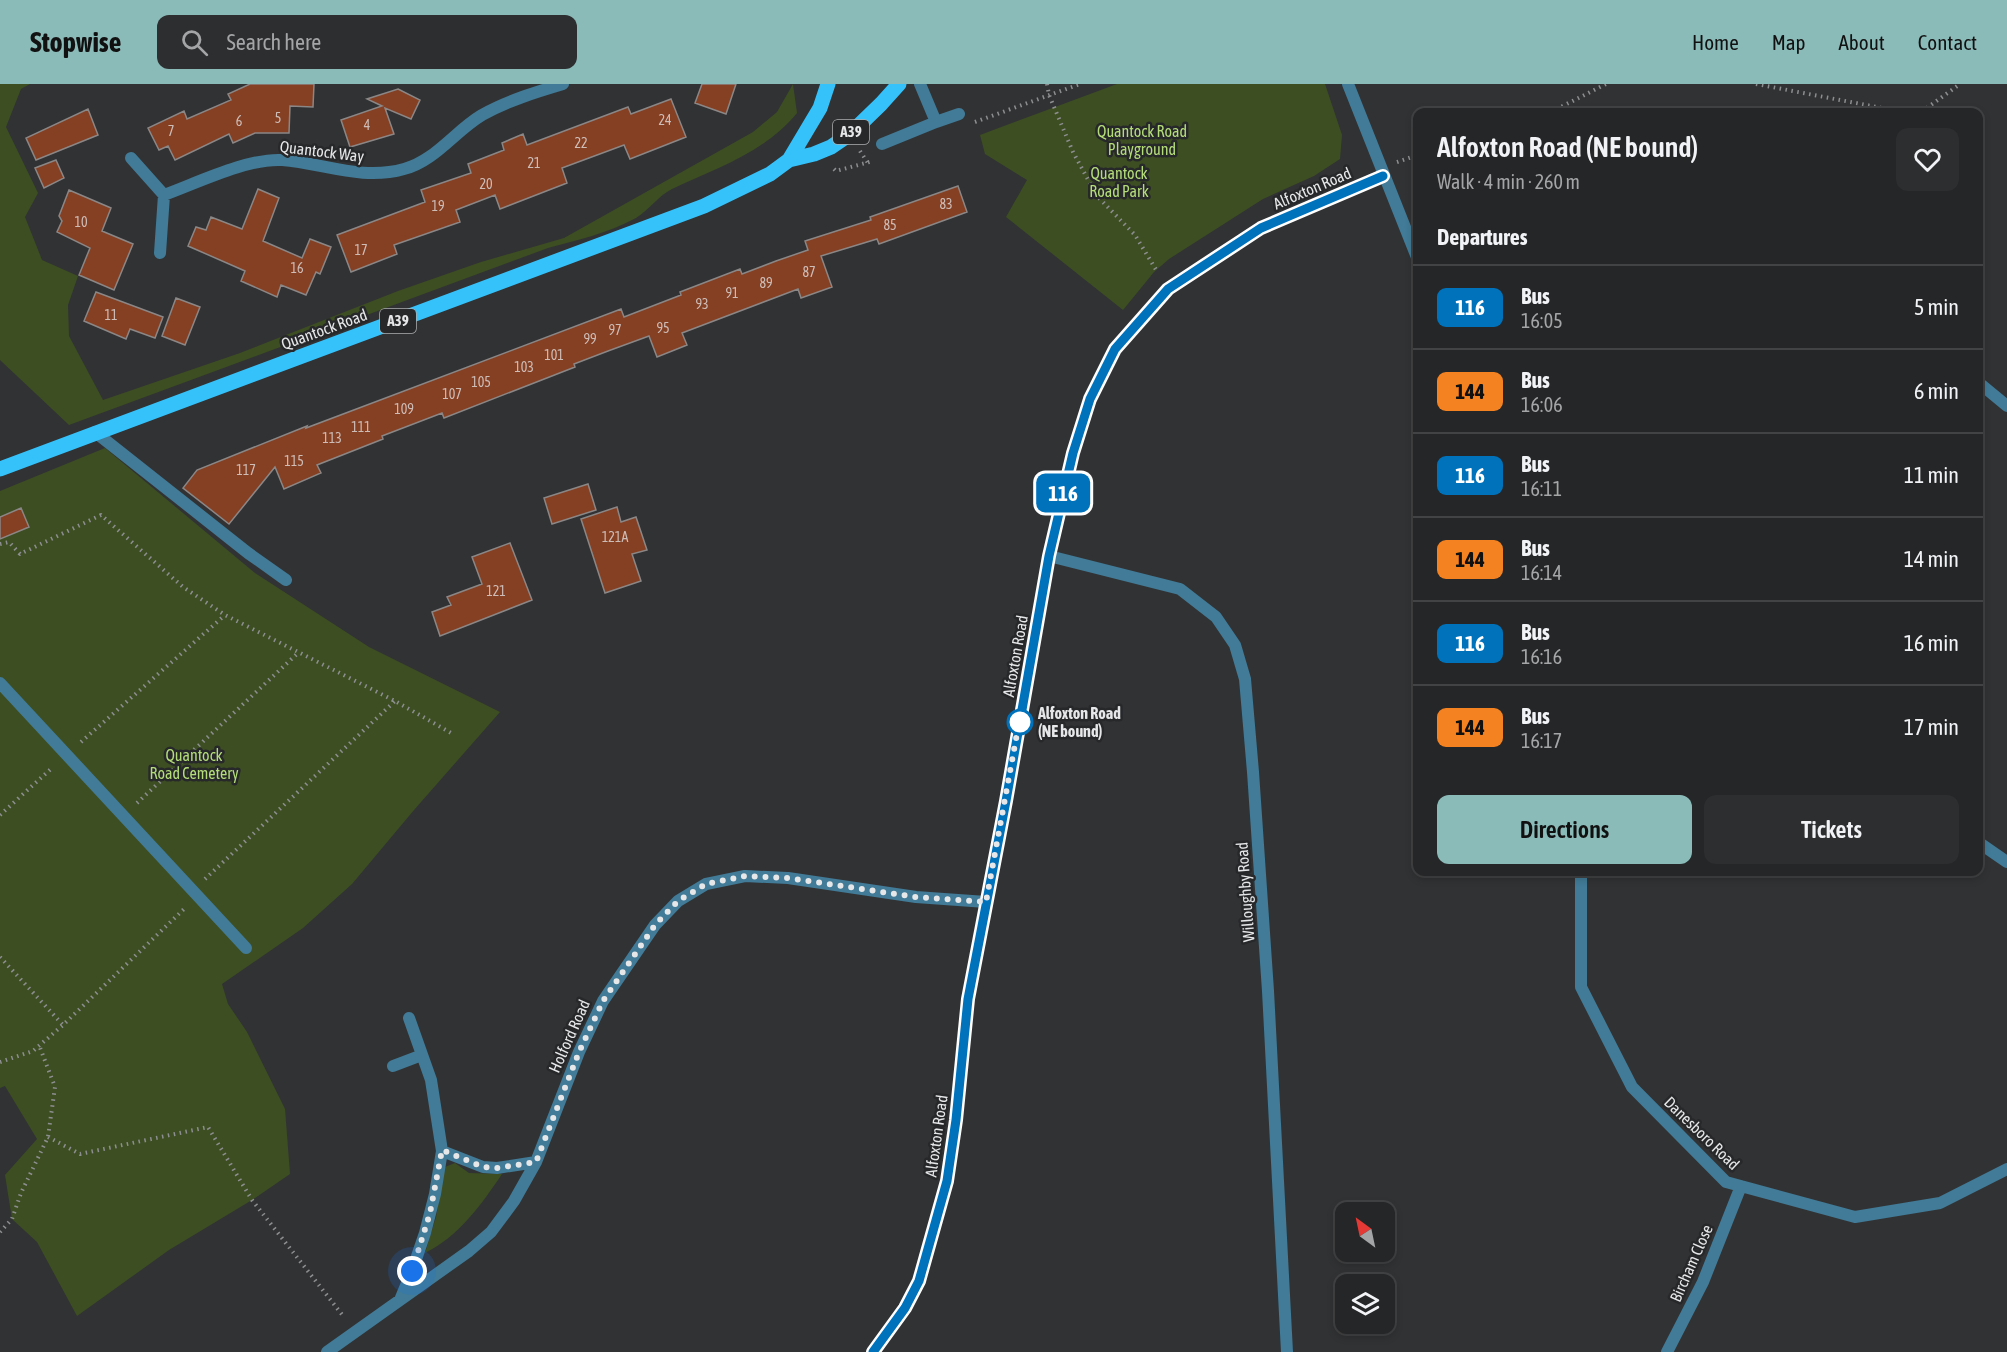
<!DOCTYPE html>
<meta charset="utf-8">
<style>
:root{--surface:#252627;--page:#2d2e2f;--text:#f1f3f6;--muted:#a3a5a7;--line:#424344;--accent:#8bbbb9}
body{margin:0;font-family:"Asap Condensed",sans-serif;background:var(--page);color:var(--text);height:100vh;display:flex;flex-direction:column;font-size:22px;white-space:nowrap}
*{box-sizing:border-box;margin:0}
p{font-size:20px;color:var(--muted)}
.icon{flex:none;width:33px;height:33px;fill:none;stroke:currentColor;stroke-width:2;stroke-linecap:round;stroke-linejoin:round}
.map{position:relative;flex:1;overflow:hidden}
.details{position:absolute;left:1413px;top:24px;width:570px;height:768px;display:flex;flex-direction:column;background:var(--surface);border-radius:12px;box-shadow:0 3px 9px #0003,0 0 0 2px var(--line)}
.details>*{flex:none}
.badge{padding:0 12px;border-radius:9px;font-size:21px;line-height:39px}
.needle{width:39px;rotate:327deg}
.buttons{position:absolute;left:1335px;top:1118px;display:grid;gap:12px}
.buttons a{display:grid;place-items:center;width:60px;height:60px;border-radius:12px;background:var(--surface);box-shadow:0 3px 9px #0003,0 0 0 2px var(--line);font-size:30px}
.you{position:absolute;width:30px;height:30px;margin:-15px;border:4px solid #fff;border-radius:50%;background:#1a73e8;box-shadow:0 0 0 9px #1a73e833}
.map>.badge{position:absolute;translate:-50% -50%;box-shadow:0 0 0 3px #fff}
h2{padding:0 24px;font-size:22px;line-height:54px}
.round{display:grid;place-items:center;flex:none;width:63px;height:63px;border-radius:12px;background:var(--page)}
.headline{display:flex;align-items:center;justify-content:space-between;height:102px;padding:0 24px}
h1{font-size:28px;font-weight:600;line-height:45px}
.cta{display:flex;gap:12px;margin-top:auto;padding:12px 24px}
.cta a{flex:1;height:69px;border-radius:12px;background:var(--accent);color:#111;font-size:24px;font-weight:600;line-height:69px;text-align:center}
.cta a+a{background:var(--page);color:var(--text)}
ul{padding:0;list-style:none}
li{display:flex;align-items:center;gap:18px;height:84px;padding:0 24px;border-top:2px solid var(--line)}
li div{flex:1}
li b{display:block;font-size:22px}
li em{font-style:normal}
li .badge{min-width:66px;font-weight:700;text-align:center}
header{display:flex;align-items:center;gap:36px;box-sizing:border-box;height:84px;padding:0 30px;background:var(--accent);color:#111}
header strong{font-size:28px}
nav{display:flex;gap:33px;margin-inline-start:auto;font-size:21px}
.search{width:420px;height:54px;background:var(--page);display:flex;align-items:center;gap:15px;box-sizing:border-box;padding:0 21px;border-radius:12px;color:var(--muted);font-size:22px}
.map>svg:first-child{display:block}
</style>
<header>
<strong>Stopwise</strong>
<div class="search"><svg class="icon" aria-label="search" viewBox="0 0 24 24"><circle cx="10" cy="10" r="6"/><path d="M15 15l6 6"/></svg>Search here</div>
<nav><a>Home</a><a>Map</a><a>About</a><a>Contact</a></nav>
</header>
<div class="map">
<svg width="2007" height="1268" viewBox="0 0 2007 1268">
<rect width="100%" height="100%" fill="#313234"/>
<path fill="#3d4e22" d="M0,0H30L21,5L6,43L38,109L25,133L42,176L78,192L68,221L69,252L103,316L240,269L398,207L481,178L564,154L753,48L777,28L793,0L797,29C764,69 717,84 672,105C658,112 649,126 636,134C608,149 578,156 548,164L69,341L0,276Z
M1117,0H1325L1342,51L1340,75L1314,92L1263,115L1169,175L1154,188L1123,226L1006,133L1027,96L985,70L980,51Z
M105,364L255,489L369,563L500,628L414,726L352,800L303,844L222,900L228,920L247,948L285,1025L290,1090L252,1116L169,1166L77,1232L37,1158L12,1135L5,1091L37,1055L5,1002L0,1004V407Z
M455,1079L469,1089L502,1090C482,1120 458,1153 425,1169L436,1133L445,1083Z"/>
<path fill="#853f23" stroke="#8b8786" stroke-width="1.5" d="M250,0H314L313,23L290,22L289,49H255L233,59L229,50L175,76L168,62L159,66L148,44L184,27L187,35L231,16L228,10Z
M702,0H736L726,30L695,19Z
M398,5L420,16L411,35L385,24L394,50L350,63L341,36L382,22L367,15Z
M671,15L686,53L630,75L624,61L562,84L567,99L500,125L495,111L456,126L460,138L394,161L397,170L351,188L337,151L425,118L421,106L471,89L468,80L504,66L502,59L523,50L527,61L628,23L631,30Z
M88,25L98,51L36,76L26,54Z
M56,76L64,94L44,104L35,84Z
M958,102L967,128L879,160L877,155L821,172L832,203L801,214L798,205L682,249L687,261L657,273L649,252L608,267L574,280L575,283L444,334L442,329L382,352L383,355L317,381L321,389L284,405L275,383L229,440L183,404L197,386L307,342L306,344L621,225L624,233L681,211L680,208L740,185L742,190L776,177L808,166L805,157L871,136L870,133Z
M258,105L279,114L263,157L302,174L310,155L331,163L320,190L316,188L306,211L281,201L277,213L241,197L245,187L188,162L196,143L206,146L211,133L242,145Z
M69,106L111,124L102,147L133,160L114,206L79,191L90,164L57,148L62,137L59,132Z
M96,208L163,233L155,254L130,245L126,255L84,237Z
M176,214L200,223L185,261L162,252Z
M588,400L596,426L552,440L544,414Z
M617,423L621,438L636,433L647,466L632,470L641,497L605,509L581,435Z
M21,424L29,443L0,455V433Z
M510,459L532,516L440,552L432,528L451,521L447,513L482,500L472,473Z"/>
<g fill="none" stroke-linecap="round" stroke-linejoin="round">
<path stroke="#8d8e90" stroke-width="4" stroke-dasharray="1.5 4.5" stroke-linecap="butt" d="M1047,0L1049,11L1073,68L1097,112L1135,151L1158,189
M1756,0L1903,28L1924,26L1960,0
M1551,28L1606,0
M975,38L1080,0
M860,67L868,79
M1397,78L1418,71
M834,85L836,87L873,77
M0,460L9,458L20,470L101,431L183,503L225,531L395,617L453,650
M81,658L225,531
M137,719L298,569
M0,731L53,683
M205,795L395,617
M0,873L63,941
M0,978L33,967L63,941L184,825
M48,1053L80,1070L208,1043L252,1116L344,1233
M0,1148L12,1135L21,1109L48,1053L55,1003L39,961"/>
<path stroke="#417b97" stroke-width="12" d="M936,38L959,30
M882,60L936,38L920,0
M95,348L248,469L286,496
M0,599L246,864"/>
<path stroke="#417b97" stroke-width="12" d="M1348,0L1418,176
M131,74L164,111L160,169
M164,111C197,99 248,74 282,76C323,79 362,97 404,85C435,77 455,47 482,31C507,17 536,8 563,0
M1978,298L2007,322
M1049,472L1180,505L1216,533L1235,561L1245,595L1253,688L1268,907L1287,1268
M1978,758L2007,778
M1581,788V903L1632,1003L1726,1098L1855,1133L1940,1119L2007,1085
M393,982L422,971
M442,1067L483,1083L497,1084L536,1078
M400,1216L412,1187L425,1149L435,1110L442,1067L431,996L409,934
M327,1268L469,1167L491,1148L514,1117L536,1078L579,968L603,917L655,841L678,817L706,800L745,792L788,794L916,813L986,818
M873,1268L905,1224L919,1197L947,1097L956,1036L968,915L1006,717L1049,472L1073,369L1090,315L1115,265L1168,205L1261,144L1383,92
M1667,1268L1703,1198L1741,1102"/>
<path stroke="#35c2fb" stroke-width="15" d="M789,76L820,24L828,0
M0,385L704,122L770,90L789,76L814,70L831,63L850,50L881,20L899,0"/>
</g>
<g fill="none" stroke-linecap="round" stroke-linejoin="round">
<defs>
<path id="line" d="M873,1268L905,1224L919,1197L947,1097L956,1036L968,915L1006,717L1049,472L1073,369L1090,315L1115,265L1168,205L1261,144L1383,92"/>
</defs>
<use href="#line" stroke="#fff" stroke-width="14"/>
<use href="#line" stroke="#0072bc" stroke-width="9"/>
<path stroke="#e6e7e8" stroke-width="6" stroke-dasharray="0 10.8" d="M412,1187L430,1129L442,1066L483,1083L497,1084L536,1078L579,968L603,917L655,841L678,817L706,800L745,792L788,794L916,813L986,818L1021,628L1020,638"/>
</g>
<circle fill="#fff" stroke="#0072bc" stroke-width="3" cx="1020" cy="638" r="12"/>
<g text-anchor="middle" stroke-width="5" stroke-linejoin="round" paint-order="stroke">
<g font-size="14" fill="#cebdb7">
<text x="278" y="39">5</text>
<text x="665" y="41">24</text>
<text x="239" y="42">6</text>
<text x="367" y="46">4</text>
<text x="171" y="52">7</text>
<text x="581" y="64">22</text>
<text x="534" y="84">21</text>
<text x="486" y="105">20</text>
<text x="946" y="125">83</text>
<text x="438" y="127">19</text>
<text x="81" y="143">10</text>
<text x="890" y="146">85</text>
<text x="361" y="171">17</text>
<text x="297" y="189">16</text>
<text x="809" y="193">87</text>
<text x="766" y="204">89</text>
<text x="732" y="214">91</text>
<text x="702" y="225">93</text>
<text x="111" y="236">11</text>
<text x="663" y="249">95</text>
<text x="615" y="251">97</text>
<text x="590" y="260">99</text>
<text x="554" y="276">101</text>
<text x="524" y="288">103</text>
<text x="481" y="303">105</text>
<text x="452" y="315">107</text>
<text x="404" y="330">109</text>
<text x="361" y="348">111</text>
<text x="332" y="359">113</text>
<text x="294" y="382">115</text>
<text x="246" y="391">117</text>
<text x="615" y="458">121A</text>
<text x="496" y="512">121</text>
</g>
<g fill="#27282a" stroke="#adaeaf" stroke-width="1.5">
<rect x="833" y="36" width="36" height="24" rx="4.5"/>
<rect x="380" y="225" width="36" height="24" rx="4.5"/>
</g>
<g font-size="15" font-weight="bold" fill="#e6e7e8">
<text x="851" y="53">A39</text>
<text x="398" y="242">A39</text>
</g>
<g font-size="16" fill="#b4dd79" stroke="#27282a">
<text x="1142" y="53">Quantock Road<tspan x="1142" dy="18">Playground</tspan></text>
<text x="1119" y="95">Quantock<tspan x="1119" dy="18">Road Park</tspan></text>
<text x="194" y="677">Quantock<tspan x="194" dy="18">Road Cemetery</tspan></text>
</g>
<g font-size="16" fill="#e6e7e8" stroke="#27282a">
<text transform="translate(322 67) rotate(7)" y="6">Quantock Way</text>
<text transform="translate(1312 104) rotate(-23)" y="6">Alfoxton Road</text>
<text transform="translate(324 245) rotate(-20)" y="6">Quantock Road</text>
<text transform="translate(1015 572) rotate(-80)" y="6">Alfoxton Road</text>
<text transform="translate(1245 808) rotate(-94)" y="6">Willoughby Road</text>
<text transform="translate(569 952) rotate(-66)" y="6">Holford Road</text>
<text transform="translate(1702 1049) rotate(44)" y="6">Danesboro Road</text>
<text transform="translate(936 1052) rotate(-82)" y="6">Alfoxton Road</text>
<text transform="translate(1691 1179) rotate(-66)" y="6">Bircham Close</text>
</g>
<g font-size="16" font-weight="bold" fill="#e6e7e8" stroke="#27282a" text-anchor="start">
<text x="1038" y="635">Alfoxton Road<tspan x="1038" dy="18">(NE bound)</tspan></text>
</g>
</g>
</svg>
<div class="buttons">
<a><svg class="needle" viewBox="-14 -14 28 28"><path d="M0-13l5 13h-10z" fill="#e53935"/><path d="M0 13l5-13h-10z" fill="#a3a5a7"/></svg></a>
<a><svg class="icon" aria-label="layers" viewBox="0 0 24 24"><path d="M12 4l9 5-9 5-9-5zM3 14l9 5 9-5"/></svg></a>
</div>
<div class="you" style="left:412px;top:1187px"></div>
<b class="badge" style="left:1063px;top:409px;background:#0072bc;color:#fff">116</b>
<section class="details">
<div class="headline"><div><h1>Alfoxton Road (NE bound)</h1><p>Walk · 4 min · 260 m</p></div><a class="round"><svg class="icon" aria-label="heart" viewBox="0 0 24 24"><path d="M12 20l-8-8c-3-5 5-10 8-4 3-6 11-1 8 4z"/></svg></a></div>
<h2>Departures</h2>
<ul>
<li><span class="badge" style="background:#0072bc;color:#fff">116</span><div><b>Bus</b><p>16:05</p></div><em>5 min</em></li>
<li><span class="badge" style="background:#f58220;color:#111">144</span><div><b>Bus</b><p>16:06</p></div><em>6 min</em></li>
<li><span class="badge" style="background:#0072bc;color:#fff">116</span><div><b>Bus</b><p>16:11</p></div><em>11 min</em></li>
<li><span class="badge" style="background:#f58220;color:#111">144</span><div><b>Bus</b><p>16:14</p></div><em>14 min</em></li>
<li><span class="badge" style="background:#0072bc;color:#fff">116</span><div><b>Bus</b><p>16:16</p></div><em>16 min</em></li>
<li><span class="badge" style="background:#f58220;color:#111">144</span><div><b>Bus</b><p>16:17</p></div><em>17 min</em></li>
</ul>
<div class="cta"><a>Directions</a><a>Tickets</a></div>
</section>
</div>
